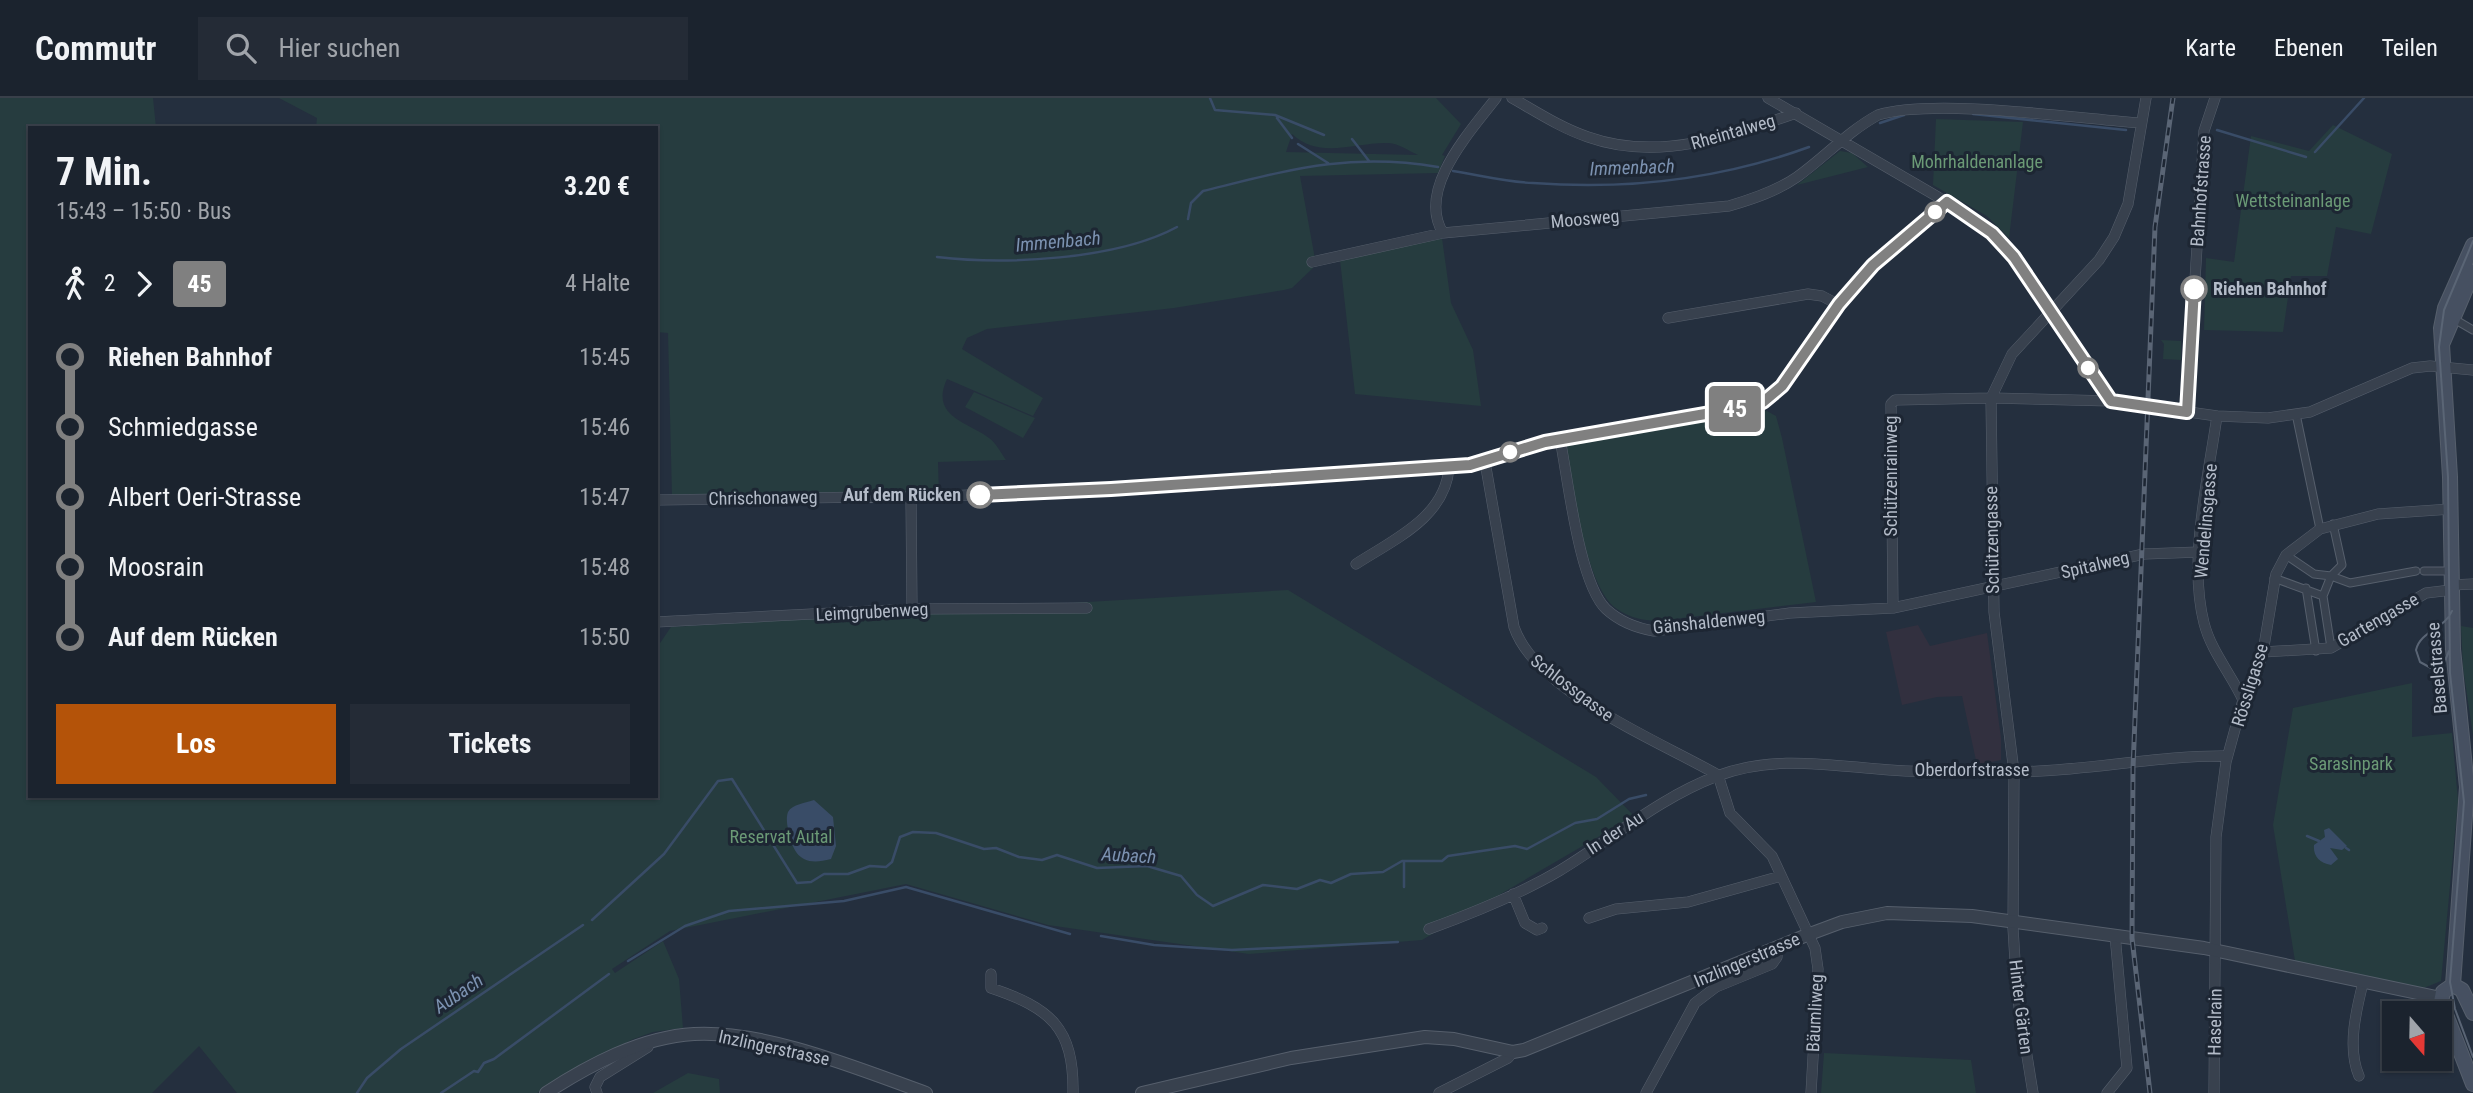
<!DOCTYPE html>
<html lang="de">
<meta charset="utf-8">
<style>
:root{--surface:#1b232e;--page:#242b36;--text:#f1f3f6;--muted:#a0a4aa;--line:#39404a;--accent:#b45309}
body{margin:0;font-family:"Roboto Condensed",sans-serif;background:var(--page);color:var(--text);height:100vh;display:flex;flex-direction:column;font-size:26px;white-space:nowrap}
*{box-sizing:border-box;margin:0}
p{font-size:23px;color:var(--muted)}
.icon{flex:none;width:38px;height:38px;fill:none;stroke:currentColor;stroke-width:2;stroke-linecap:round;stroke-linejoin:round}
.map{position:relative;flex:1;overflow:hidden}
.sheet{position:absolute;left:28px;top:28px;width:630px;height:672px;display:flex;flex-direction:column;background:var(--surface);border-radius:0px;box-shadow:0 2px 5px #0004,0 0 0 2px var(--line)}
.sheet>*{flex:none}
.badge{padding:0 14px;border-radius:5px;font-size:24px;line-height:46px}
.needle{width:46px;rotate:160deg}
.controls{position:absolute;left:2382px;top:903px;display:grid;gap:14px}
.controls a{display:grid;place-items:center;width:70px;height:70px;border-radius:0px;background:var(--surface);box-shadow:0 2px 5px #0004,0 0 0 2px var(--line);font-size:35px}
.map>.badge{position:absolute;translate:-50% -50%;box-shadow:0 0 0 4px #fff}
.legs{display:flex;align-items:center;gap:10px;height:77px;padding:0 28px;font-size:23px}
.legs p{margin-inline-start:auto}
.summary{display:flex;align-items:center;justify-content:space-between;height:119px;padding:0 28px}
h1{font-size:38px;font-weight:700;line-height:52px}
.action{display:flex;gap:14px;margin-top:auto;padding:14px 28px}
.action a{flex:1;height:80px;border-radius:0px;background:var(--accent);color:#fff;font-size:28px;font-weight:700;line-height:80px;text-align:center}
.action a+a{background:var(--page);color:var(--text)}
ul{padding:0 28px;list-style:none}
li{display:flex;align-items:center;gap:24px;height:70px;font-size:26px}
li i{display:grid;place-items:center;width:10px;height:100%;margin:0 9px;background:currentColor}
li i::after{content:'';width:18px;height:18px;margin:-9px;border:5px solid;border-radius:50%;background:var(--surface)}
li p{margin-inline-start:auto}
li:first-child i{background:linear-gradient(#0000 50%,currentColor 0)}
li:last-child i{background:linear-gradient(currentColor 50%,#0000 0)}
header{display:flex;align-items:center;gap:42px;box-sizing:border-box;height:98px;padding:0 35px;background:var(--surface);border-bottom:2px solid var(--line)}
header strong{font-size:33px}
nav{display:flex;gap:38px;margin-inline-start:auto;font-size:24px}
.search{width:490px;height:63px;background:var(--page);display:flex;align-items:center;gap:18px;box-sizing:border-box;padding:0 24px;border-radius:0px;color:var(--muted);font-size:26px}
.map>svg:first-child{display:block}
</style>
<header>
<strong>Commutr</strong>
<div class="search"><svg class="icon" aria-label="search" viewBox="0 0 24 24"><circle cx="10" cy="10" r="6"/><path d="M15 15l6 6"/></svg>Hier suchen</div>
<nav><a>Karte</a><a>Ebenen</a><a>Teilen</a></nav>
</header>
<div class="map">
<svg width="2473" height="995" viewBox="0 0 2473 995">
<rect width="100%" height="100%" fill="#242f3e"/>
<path fill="#32303f" d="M1918,527L1930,548L1987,535L2001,640V662L1977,667L1962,598L1937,599L1902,607L1886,534Z"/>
<path fill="#263c3f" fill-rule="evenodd" d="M0,0H153L156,30H30V698H656V551L671,529L1288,492L1596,679L1634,718L1422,842L1249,856L1048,827L906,786L670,833L612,871L615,875L663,843L679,881L683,930L653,934L631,942L537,995H237L199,948L152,995H0Z
M279,0H1436L1461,26L1442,57L1445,58L1438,75L1300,78L1315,161L1313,170L1292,190L1284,192L1174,210L987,231L967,240L962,251L1043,300L1033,318L947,281C929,319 970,325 989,340C996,345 1001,355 1006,362L938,364L939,398H672L668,235L656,234V30H316L317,20ZM1292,36C1319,62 1356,44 1388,45C1400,46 1407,52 1418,57L1286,54Z
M1936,21L2023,24L2009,140L1987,118L1933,87Z
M2333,27L2392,56L2371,136L2336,129L2327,178H2291L2283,234L2204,232L2206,160L2234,164L2251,38L2309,53Z
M1840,53L1852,55L1868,69L1797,87Z
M1442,140L1451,205L1473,252L1481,308L1355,296L1340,162Z
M2161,242L2181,243V262L2163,261L2164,246Z
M974,294L1035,320L1023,340L965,309Z
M1765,312L1776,318L1782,340L1816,504L1657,523C1642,522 1630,520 1617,511C1585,490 1572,383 1565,345Z
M2461,528L2473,530V637L2463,570Z
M2412,585V639L2452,635L2458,703L2441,883L2424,890L2295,863L2273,727L2293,610Z
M1824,955L1971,962L1976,995H1821Z
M688,975L719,981L720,995H653Z"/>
<path fill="#394c67" d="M814,702L833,719L836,748L831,761C802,769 793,757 788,731C787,726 786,719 788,714C792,706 806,705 814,702Z
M2329,730L2347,748L2342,752L2330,750L2338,761L2331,767C2319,765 2313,758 2314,747L2325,739L2324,732Z"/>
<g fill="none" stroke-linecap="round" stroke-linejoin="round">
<path stroke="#394c67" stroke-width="2.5" d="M1210,0L1215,12L1275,17L1324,37
M1973,16L2126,32
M1277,20L1292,40
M1880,25L1904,17
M2217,32L2306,59
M1352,41L1369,63
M1298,46L1328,65
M2315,54L2364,0
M1453,73C1479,77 1506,84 1533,85C1626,92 1721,81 1809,49
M1188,121L1191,105L1203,93C1289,72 1348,54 1438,69
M937,159C1005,167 1116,162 1177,129
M2307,738L2319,743
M2346,750L2349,752
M1404,763V789
M592,822L664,756L718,683L732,681L797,785L811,784L824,776H848L870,768L886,769L892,764L900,739L913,734L936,735L984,751L996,750L1019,759L1042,762L1057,757L1097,770L1147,768L1181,778L1197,797L1213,808L1263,787L1297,791L1320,782L1331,785L1351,776L1383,774L1402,763H1442L1448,758L1515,748L1527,751L1575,725L1597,721L1629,701L1646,697
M1101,838L1154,847L1232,852L1398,844
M628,863L685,828L729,813L844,803L906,789L1070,836
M357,995L367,980L401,951L583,827
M441,995L474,973L478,974L484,965L494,961L609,876"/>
<defs>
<path id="pedestrian" d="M2454,221L2473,232
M2296,316L2320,431
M2333,426L2342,467L2331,478L2350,485L2416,473
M2286,457L2314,476L2331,478L2323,498L2331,550
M2424,473H2451
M2274,480L2323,498
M2306,490L2316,553"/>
<path id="minor" d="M1512,0C1537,14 1561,30 1588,39C1658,64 1730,38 1796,15
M1768,0L1938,99L1992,135L2014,159L2111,303
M1443,135C1416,91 1471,33 1496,0
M1312,164L1443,135L1729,108C1753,101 1777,93 1797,79C1825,59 1847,34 1878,17C1933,0 2074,20 2140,25
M1668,220L1808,196L1822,198L1839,207
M2187,314L2204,33L2215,0
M2217,318C2208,381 2188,463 2204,525C2211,553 2231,576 2243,602
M1560,341C1568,381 1579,485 1606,511C1619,523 1636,530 1654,533L1790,515L1893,510L2144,456L2199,454
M1485,364L1514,529C1536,594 1661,644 1718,677
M911,398L912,511
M656,402L944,398L1111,391L1449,369L1485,364L1545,344L1751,308L1764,304L1782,288L1839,207L1873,167L1947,104
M1356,466C1393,442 1446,419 1449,369
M2451,487L2473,486
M1893,510L1891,306L1895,302L1991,300L2111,303L2217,318L2268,320L2310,314L2412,270L2430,268L2473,272
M656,524L912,511L1087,510
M2263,554L2331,550L2426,495L2451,492
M1718,677L1730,715L1772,758L1815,850L1818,871L1811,995
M1513,796L1525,825L1537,832L1542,830
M1589,820L1616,811L1688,804L1781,778
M1429,831C1473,815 1518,797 1559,773C1612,741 1659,700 1717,678C1775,656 1831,668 1890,672C1930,675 1971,674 2011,674C2084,674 2155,657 2227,658
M991,876V890C1050,910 1074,929 1073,995
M2359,978C2347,950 2356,913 2363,885
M597,995L595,989L600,979L648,949
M1439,995L1508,960L1513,954
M1646,995L1695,905L1716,889L1772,866L1777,859V848
M2033,995L2017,896L2013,830L2014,674L1994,514L1991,300L2012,256L2099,162L2114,139L2128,106L2146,0
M2107,995L2127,970L2115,837
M2214,995L2216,739L2226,664L2243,602L2253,587L2263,554L2276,476L2286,457L2320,431L2378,416L2451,411"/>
<path id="tertiary" d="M546,995C589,967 641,939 694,936C765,932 859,971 926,995
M1142,995L1291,960L1425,939L1454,941L1513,954L1524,952L1807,837L1842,824L1887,815L1972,818L2204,850L2441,900"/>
<path id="secondary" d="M2443,244L2473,174
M2453,887L2467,689L2453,551L2450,379L2441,230L2445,210L2473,147
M2453,887L2443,894L2441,904L2473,986
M2453,887L2462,892L2473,915"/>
</defs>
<use href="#pedestrian" stroke="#565f6c" stroke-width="9"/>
<use href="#minor" stroke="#565f6c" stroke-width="11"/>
<use href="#tertiary" stroke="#565f6c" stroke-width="14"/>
<use href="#secondary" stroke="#565f6c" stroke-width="16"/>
<use href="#pedestrian" stroke="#38414e" stroke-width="7"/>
<use href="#minor" stroke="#38414e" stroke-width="10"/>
<use href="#tertiary" stroke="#38414e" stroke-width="12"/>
<use href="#secondary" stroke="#465061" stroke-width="14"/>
<path stroke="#5a6575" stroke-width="2" d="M2473,143L2444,212L2439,249L2448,379L2450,575L2464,704L2450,884L2455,911L2473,959
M2449,553L2444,565L2431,570L2420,564L2416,552C2420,533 2445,531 2452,513"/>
<defs>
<path id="rail" d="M2150,995L2132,840L2133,670L2155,129L2173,0"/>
</defs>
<use href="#rail" stroke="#5a6575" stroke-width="5"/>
<use href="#rail" stroke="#1d2633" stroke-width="2.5" stroke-dasharray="8" stroke-linecap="butt"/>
</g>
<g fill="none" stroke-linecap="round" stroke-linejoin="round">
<defs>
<path id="line-1" d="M980,397L1111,391L1470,367L1545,344L1751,308L1763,304L1782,288L1839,206L1873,167L1947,104L1992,135L2014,159L2111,303L2187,314L2194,191"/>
</defs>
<use href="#line-1" stroke="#fff" stroke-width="16"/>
<use href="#line-1" stroke="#808080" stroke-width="10"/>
</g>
<g fill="#fff" stroke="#808080" stroke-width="3.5">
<circle cx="1935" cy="114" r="9"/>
<circle cx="2194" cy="191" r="12"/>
<circle cx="2088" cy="270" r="9"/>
<circle cx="1510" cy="354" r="9"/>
<circle cx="980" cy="397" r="12"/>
</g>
<g text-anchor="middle" stroke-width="6" stroke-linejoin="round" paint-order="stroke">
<g font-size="18" fill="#b4bcc9" stroke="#1d2633">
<text transform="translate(1733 34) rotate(-16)" y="6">Rheintalweg</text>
<text transform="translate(2201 93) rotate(-86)" y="6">Bahnhofstrasse</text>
<text transform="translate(1585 121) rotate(-5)" y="6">Moosweg</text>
<text transform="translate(1891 378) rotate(-90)" y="6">Schützenrainweg</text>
<text transform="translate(763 400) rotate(-1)" y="6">Chrischonaweg</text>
<text transform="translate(2206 423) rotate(-85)" y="6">Wendelinsgasse</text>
<text transform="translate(1992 442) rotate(-91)" y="6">Schützengasse</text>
<text transform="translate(2095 467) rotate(-13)" y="6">Spitalweg</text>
<text transform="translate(872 514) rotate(-3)" y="6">Leimgrubenweg</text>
<text transform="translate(2378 522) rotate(-30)" y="6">Gartengasse</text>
<text transform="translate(1709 524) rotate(-6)" y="6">Gänshaldenweg</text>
<text transform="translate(2437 570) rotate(-95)" y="6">Baselstrasse</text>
<text transform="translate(2250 587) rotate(-73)" y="6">Rössligasse</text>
<text transform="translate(1572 590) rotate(37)" y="6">Schlossgasse</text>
<text x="1972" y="678">Oberdorfstrasse</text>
<text transform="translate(1615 735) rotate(-33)" y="6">In der Au</text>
<text transform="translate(1747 862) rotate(-23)" y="6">Inzlingerstrasse</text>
<text transform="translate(2021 909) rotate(83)" y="6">Hinter Gärten</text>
<text transform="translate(1815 915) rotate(-87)" y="6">Bäumliweg</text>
<text transform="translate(2215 924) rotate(-89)" y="6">Haselrain</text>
<text transform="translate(774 950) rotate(12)" y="6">Inzlingerstrasse</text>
</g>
<g font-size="18" fill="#6b9a76" stroke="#1d2633">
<text x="1977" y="70">Mohrhaldenanlage</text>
<text x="2293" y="109">Wettsteinanlage</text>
<text x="2351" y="672">Sarasinpark</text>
<text x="781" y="745">Reservat Autal</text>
</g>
<g font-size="18" font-weight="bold" fill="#b4bcc9" stroke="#1d2633" text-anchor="start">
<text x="2213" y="197">Riehen Bahnhof</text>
<text x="961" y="403" text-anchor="end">Auf dem Rücken</text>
</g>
<g font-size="19" font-style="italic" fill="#7c92b1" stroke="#1d2633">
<text transform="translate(1632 69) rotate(-2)" y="7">Immenbach</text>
<text transform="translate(1058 143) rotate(-5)" y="7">Immenbach</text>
<text transform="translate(1129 757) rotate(3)" y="7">Aubach</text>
<text transform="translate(458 895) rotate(-34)" y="7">Aubach</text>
</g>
</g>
</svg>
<div class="controls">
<a><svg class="needle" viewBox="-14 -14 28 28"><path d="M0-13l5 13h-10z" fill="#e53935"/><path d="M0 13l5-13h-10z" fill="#a0a4aa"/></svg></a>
</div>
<b class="badge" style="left:1735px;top:311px;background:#808080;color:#fff">45</b>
<section class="sheet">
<div class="summary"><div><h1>7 Min.</h1><p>15:43 – 15:50 · Bus</p></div><b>3.20 €</b></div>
<div class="legs"><svg class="icon" aria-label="walk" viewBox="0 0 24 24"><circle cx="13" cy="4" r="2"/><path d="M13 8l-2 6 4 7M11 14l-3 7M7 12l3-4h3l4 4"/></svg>2<svg class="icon" aria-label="forward" viewBox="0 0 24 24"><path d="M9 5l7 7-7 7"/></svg><b class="badge" style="background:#808080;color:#fff">45</b><p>4 Halte</p></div>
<ul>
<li><i style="color:#808080"></i><b>Riehen Bahnhof</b><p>15:45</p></li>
<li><i style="color:#808080"></i><span>Schmiedgasse</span><p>15:46</p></li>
<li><i style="color:#808080"></i><span>Albert Oeri-Strasse</span><p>15:47</p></li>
<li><i style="color:#808080"></i><span>Moosrain</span><p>15:48</p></li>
<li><i style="color:#808080"></i><b>Auf dem Rücken</b><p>15:50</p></li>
</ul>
<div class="action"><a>Los</a><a>Tickets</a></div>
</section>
</div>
